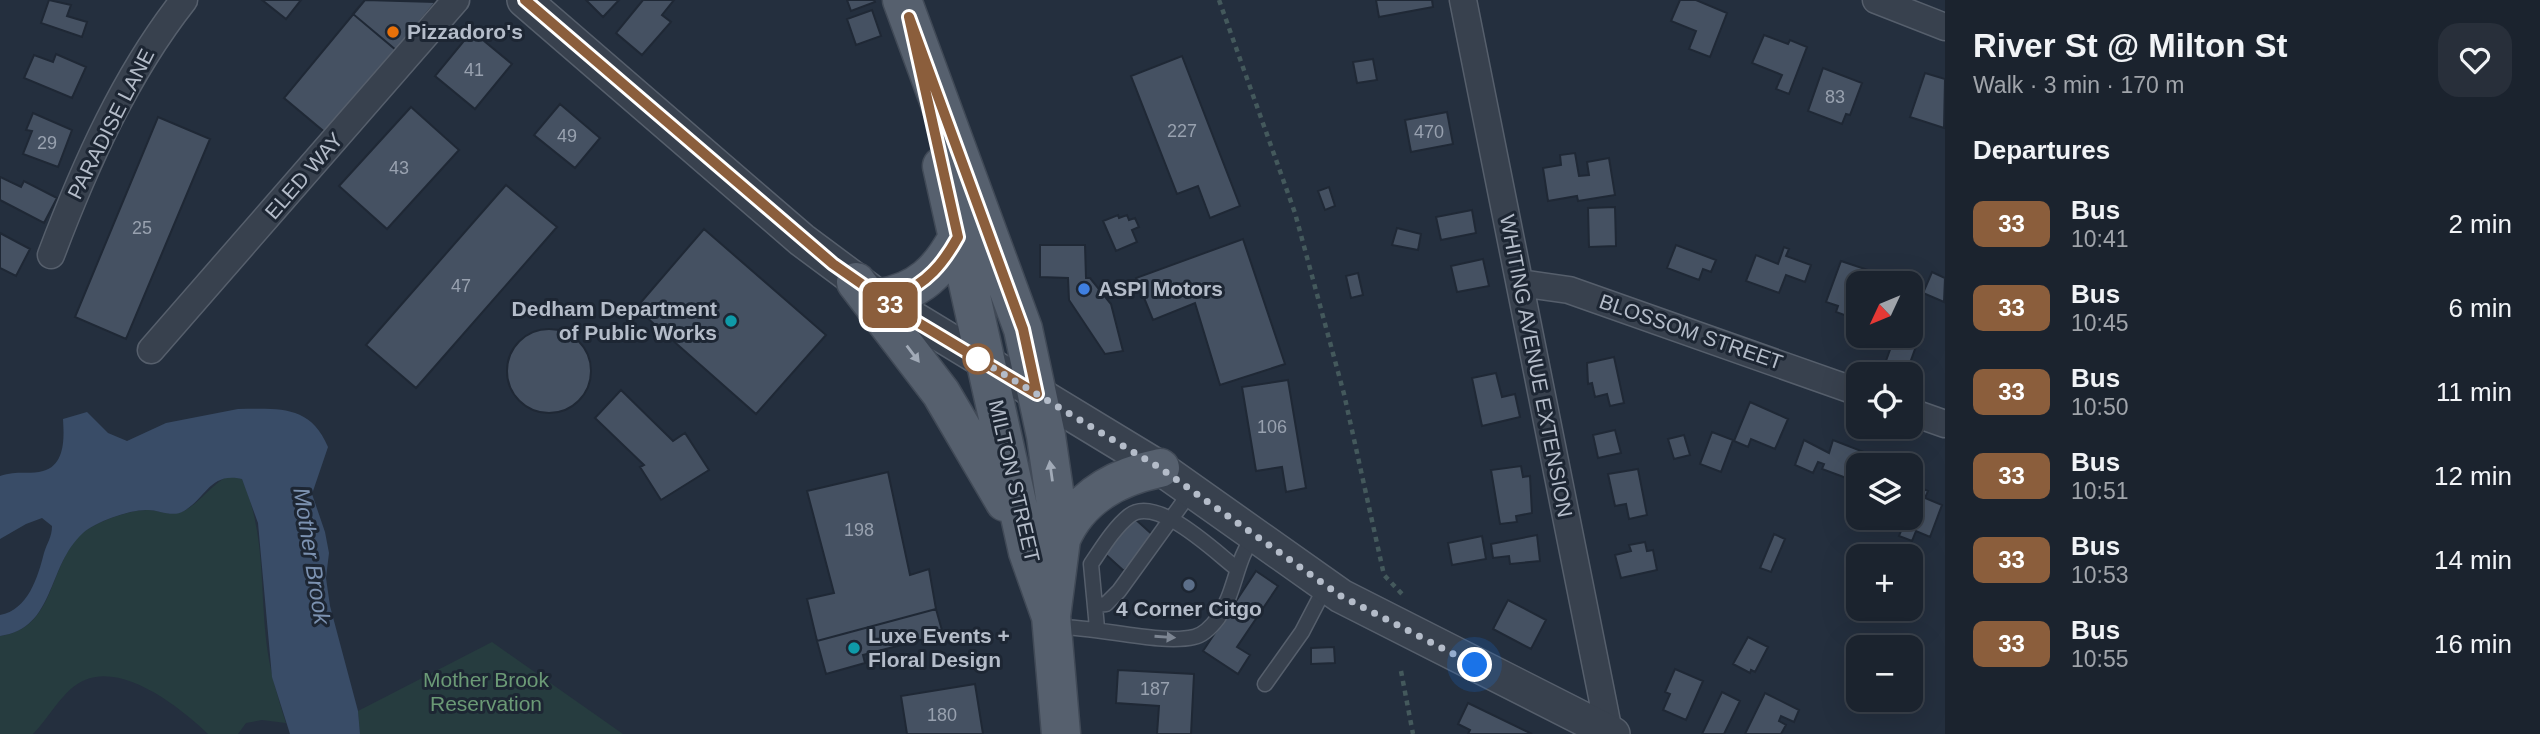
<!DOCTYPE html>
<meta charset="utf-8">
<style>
:root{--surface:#1b232e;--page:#282f3a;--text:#f1f3f6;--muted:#a0a4aa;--line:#39404a}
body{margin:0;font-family:Arial,sans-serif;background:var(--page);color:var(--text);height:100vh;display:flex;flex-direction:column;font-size:26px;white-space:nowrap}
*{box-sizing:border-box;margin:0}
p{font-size:23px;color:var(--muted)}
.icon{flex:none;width:38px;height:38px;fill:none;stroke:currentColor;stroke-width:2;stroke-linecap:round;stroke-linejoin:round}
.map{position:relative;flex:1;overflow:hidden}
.side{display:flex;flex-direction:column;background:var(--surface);width:595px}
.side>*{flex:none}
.badge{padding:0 14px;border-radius:10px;font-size:24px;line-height:46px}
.needle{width:46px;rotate:226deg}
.buttons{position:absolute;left:1846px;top:271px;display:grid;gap:14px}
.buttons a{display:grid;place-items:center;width:77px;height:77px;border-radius:14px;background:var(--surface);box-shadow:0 7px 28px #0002,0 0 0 2px var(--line);font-size:35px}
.you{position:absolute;width:35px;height:35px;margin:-18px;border:5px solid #fff;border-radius:50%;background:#1a73e8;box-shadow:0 0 0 10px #1a73e833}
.map>.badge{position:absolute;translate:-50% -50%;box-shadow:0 0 0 4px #fff}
h2{padding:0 28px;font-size:26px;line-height:63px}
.round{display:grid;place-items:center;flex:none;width:74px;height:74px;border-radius:21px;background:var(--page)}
.headline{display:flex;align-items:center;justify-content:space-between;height:119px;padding:0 28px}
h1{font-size:33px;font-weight:800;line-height:52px}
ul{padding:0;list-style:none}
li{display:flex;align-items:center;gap:21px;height:84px;padding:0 28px}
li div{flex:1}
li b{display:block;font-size:26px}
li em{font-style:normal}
li .badge{min-width:77px;font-weight:700;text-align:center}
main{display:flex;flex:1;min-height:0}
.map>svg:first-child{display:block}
</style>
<main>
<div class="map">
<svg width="1945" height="734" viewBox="0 0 1945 734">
<rect width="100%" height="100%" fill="#242f3e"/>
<path fill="#263c3f" d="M228,476L242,479C265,531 260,584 266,639C269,668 277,695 286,723L262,720L246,723L238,734H208C182,709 125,663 85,680C64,688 49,718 33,734H0V636C55,628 47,571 79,536C92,523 130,509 149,510C160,511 170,516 181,512C195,508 212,484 228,476Z
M492,642L623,734H360L358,711Z"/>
<path fill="#394c67" d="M238,409C278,409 310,404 328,447L312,494L325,532L329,553L326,578L330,606L358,711L360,734H290L272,677L258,523L242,479C210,472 207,497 184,511C173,518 159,510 148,510C131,509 95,522 83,533C46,567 56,628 0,636V615C28,610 38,577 44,553C47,543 52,537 52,526L42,518L26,524L0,539V476C18,470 29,475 43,471C66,465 64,436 63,419L87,412L108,433L127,441L166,423Z"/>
<path fill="#455162" stroke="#1f2835" stroke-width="2" d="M49,0L71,5L67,16L87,22L82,37L41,23Z
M262,0H301L286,19Z
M365,0L436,2L327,134L284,98Z
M365,0H433L436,2L396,50L353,14Z
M586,0H619L603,17Z
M643,0H674L662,15L671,22L642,55L616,33Z
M847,0H874L875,2L851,11Z
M1376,0H1432L1433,7L1379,17Z
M1680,0H1696L1727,13L1710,57L1689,49L1696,31L1671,21Z
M872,10L881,36L856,45L847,19Z
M472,31L512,64L475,109L435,76Z
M1764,35L1788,44L1790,40L1807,47L1789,94L1776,89L1782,75L1752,63Z
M56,54L86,67L72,98L24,78L34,55L53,62Z
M1182,56L1240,206L1210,218L1198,186L1177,194L1131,76Z
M1373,59L1377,80L1357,83L1353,62Z
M1823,68L1862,83L1850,115L1846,114L1842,124L1808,111Z
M1925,73L1945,79L1944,128L1910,117Z
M560,104L600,138L575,168L534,135Z
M411,107L459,150L387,229L339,186Z
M1447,112L1453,144L1411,152L1405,120Z
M33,113L72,130L58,167L23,154L32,131L26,130Z
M158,117L210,139L126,339L75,317Z
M1575,153L1579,176L1589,175L1587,162L1609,158L1615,195L1578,201L1577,196L1548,201L1543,168L1561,165L1560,155Z
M0,177L21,187L24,181L57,198L44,223L0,200Z
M506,185L557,227L416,388L366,345Z
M1329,187L1335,206L1325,210L1318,191Z
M1615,207L1616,246L1589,247L1588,208Z
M1472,210L1476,233L1441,240L1436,217Z
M1118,215L1119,218L1127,215L1129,220L1135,218L1139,227L1132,230L1137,242L1116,251L1103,221Z
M1397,228L1421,234L1418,250L1392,245Z
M704,229L826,335L756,414L636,308Z
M0,233L30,249L16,276L0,268Z
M1243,239L1285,364L1220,385L1195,303L1153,320L1136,278Z
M1040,245H1085L1086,278H1090L1111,304L1123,351L1105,354L1069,300L1068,278L1040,277Z
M1676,245L1716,260L1711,272L1703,269L1699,280L1667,268Z
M1784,247L1789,249L1786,256L1811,265L1805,282L1786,275L1779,293L1746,281L1756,255L1778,264Z
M1483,259L1489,286L1457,292L1451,266Z
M1841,261L1880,274L1876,284H1858V320L1836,312L1838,306L1826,302Z
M1932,272L1945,278L1944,302L1923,293Z
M1358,273L1363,295L1351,298L1346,276Z
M1911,308L1922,312L1913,336L1919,338L1906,374H1899L1883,369L1895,336H1911Z
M507 371a42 42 0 1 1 84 0a42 42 0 1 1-84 0Z
M1614,357L1624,403L1610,406L1607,394L1595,397L1592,383L1588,384L1587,363Z
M1496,373L1502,397L1515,394L1520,417L1482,426L1472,378Z
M1288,380L1306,488L1286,492L1282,467L1256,471L1242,387Z
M621,390L673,441L685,433L709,470L661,500L640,467L644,465L595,418Z
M1750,402L1788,419L1775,449L1751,439L1748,447L1734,441Z
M1615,430L1621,453L1598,458L1593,435Z
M1712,432L1733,440L1721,472L1700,464Z
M1684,435L1690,455L1674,459L1668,439Z
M1804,440L1829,453L1833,440L1869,454L1864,466H1858L1857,482L1822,469L1824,464L1818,462L1813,473L1795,465Z
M1521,466L1523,477L1530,476L1532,513L1516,516L1517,522L1500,524L1491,470Z
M1638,469L1647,515L1629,519L1626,504L1615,506L1608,474Z
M888,472L910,575L929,569L936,609L817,641L807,599L834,593L807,491Z
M1921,488L1928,491L1925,498L1942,505L1930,537L1916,531L1912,541L1899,536L1903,526L1883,518H1911V493L1918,496Z
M1134,518L1155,537L1124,571L1103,552Z
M1774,534L1785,539L1771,572L1760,568Z
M1537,535L1540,561L1510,564L1509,556L1493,558L1491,544Z
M1482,536L1486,559L1452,565L1448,543Z
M1645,542L1647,551L1653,550L1657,570L1621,578L1615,555L1631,551L1629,545Z
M1256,571L1278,586L1237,647L1250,655L1238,674L1203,651Z
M1508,600L1546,620L1531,649L1493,629Z
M936,609L943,634L863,655L865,663L826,674L817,641Z
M1748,637L1768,647L1755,672L1751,670L1750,673L1733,664Z
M1334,647L1335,663L1311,664V648Z
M1675,669L1703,681L1686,720L1663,710L1670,694L1665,692Z
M1118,670L1194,674L1191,734H1157L1159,706L1116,703Z
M975,684L983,734H907L901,696Z
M1722,692L1740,701L1724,734H1702Z
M1765,693L1799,710L1794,722L1781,716L1779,721L1786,725L1781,734H1745Z
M1468,703L1532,734H1468L1470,730L1458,724Z"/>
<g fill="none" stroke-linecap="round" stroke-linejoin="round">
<defs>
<path id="service" d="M1096,605L1106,604L1119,591L1192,490
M1055,627C1096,626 1160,645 1194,637C1204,635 1212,626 1218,618C1236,591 1235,562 1254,535
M1097,628L1091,564C1102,548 1114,528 1129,516C1156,494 1214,551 1236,568
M1265,684L1302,632L1326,586"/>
<path id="minor" d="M1463,0L1609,732
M1876,0L1945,27
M51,255C85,165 125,75 184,0
M1520,283L1569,290L1858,392
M151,350L456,0
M1911,412L1945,424"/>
<path id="tertiary" d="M524,0L802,240L880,298L1160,468L1341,596L1613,734"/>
<path id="primary" d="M902,0L1023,329L1046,436L1061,539L1051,616L1061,734
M942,166L1028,552L1050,614
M856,282L941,393L1005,502
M880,298C919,292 940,271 958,237
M1061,539C1079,497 1116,477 1160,468"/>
</defs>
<use href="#service" stroke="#565f6c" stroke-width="17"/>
<use href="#minor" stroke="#565f6c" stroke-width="29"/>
<use href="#tertiary" stroke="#565f6c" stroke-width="36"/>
<use href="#primary" stroke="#414a57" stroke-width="41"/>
<path stroke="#44595c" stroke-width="4.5" stroke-dasharray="5 5" stroke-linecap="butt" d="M1219,0L1295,213L1344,394L1384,575L1402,594
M1401,671L1413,734"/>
<use href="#service" stroke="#38414e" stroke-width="14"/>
<use href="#minor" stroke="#38414e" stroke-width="26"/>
<use href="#tertiary" stroke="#38414e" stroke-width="33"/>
<use href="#primary" stroke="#56606e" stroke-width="38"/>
</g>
<defs><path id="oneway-solid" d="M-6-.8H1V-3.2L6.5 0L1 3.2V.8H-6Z" transform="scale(1.75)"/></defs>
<g fill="#a1aab7">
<use href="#oneway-solid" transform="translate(913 354) rotate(53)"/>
<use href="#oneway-solid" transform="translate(1051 471) rotate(-98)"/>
</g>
<use fill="#7c8592" href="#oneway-solid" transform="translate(1165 637) rotate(4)"/>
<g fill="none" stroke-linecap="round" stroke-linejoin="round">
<defs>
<path id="line" d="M525,0L833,264L912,319L1037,394L1023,329L909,17L958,237C943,264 927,283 898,295"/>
</defs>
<use href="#line" stroke="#fff" stroke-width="16"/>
<use href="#line" stroke="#8b5e3c" stroke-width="10"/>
<path stroke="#b4bcc9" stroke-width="7" stroke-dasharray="0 12.6" d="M978,359L975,357L1160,468L1341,596L1475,665"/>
</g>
<circle fill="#e8710a" stroke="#1d2633" stroke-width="2.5" cx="393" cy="32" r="7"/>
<circle fill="#3f7fe0" stroke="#1d2633" stroke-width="2.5" cx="1084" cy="289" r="7"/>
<g fill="#0f9aa8" stroke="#1d2633" stroke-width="2.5">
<circle cx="731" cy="321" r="7"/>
<circle cx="854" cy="648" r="7"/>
</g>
<circle fill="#fff" stroke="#8b5e3c" stroke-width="3.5" cx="978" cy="359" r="14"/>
<circle fill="#5c6f8a" stroke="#1d2633" stroke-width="2.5" cx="1189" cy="585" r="7"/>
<g text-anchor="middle" stroke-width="6" stroke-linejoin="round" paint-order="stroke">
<g font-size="18" fill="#98a1af">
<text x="474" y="76">41</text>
<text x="1835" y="103">83</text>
<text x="1182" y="137">227</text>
<text x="1429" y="138">470</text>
<text x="567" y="142">49</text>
<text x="47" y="149">29</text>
<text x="399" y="174">43</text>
<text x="142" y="234">25</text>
<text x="461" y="292">47</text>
<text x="1272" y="433">106</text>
<text x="859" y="536">198</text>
<text x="1155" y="695">187</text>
<text x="942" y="721">180</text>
</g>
<g font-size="21" font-weight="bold" fill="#b4bcc9" stroke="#1d2633" text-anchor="start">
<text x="407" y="39">Pizzadoro's</text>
<text x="1098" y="296">ASPI Motors</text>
<text x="717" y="316" text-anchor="end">Dedham Department<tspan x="717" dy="24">of Public Works</tspan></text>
<text x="1189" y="616" text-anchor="middle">4 Corner Citgo</text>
<text x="868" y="643">Luxe Events +<tspan x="868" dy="24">Floral Design</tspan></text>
</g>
<g font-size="21" fill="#b4bcc9" stroke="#1d2633">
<text transform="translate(111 124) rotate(-63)" y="7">PARADISE LANE</text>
<text transform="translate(304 176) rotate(-49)" y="7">ELED WAY</text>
<text transform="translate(1691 332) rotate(19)" y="7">BLOSSOM STREET</text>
<text transform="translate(1536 366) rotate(79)" y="7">WHITING AVENUE EXTENSION</text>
<text transform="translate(1014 481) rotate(77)" y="7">MILTON STREET</text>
</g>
<g font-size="21" fill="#6b9a76" stroke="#1d2633">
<text x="486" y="687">Mother Brook<tspan x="486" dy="24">Reservation</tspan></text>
</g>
<g font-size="23" font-style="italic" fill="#7c92b1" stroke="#1d2633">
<text transform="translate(312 556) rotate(81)" y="8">Mother Brook</text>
</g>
</g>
</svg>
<div class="buttons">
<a><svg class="needle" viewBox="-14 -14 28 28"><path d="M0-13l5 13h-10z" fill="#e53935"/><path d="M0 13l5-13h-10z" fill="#a0a4aa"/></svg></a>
<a><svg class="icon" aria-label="locate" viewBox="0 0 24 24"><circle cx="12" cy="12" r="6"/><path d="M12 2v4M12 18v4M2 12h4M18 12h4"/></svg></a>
<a><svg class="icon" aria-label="layers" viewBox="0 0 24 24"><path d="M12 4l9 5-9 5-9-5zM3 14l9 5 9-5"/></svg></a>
<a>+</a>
<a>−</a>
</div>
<div class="you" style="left:1475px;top:665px"></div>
<b class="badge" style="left:890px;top:305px;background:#8b5e3c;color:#fff">33</b>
</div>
<section class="side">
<div class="headline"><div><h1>River St @ Milton St</h1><p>Walk · 3 min · 170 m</p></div><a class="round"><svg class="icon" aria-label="heart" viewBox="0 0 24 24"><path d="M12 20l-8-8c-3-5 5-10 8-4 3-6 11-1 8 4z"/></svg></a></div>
<h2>Departures</h2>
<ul>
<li><span class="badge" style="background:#8b5e3c;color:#fff">33</span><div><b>Bus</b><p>10:41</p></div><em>2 min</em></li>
<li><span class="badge" style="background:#8b5e3c;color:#fff">33</span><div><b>Bus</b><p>10:45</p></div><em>6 min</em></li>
<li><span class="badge" style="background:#8b5e3c;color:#fff">33</span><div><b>Bus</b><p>10:50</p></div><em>11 min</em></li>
<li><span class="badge" style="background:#8b5e3c;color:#fff">33</span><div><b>Bus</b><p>10:51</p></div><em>12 min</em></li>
<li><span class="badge" style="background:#8b5e3c;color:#fff">33</span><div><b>Bus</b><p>10:53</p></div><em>14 min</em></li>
<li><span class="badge" style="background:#8b5e3c;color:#fff">33</span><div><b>Bus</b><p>10:55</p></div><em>16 min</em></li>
</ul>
</section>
</main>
